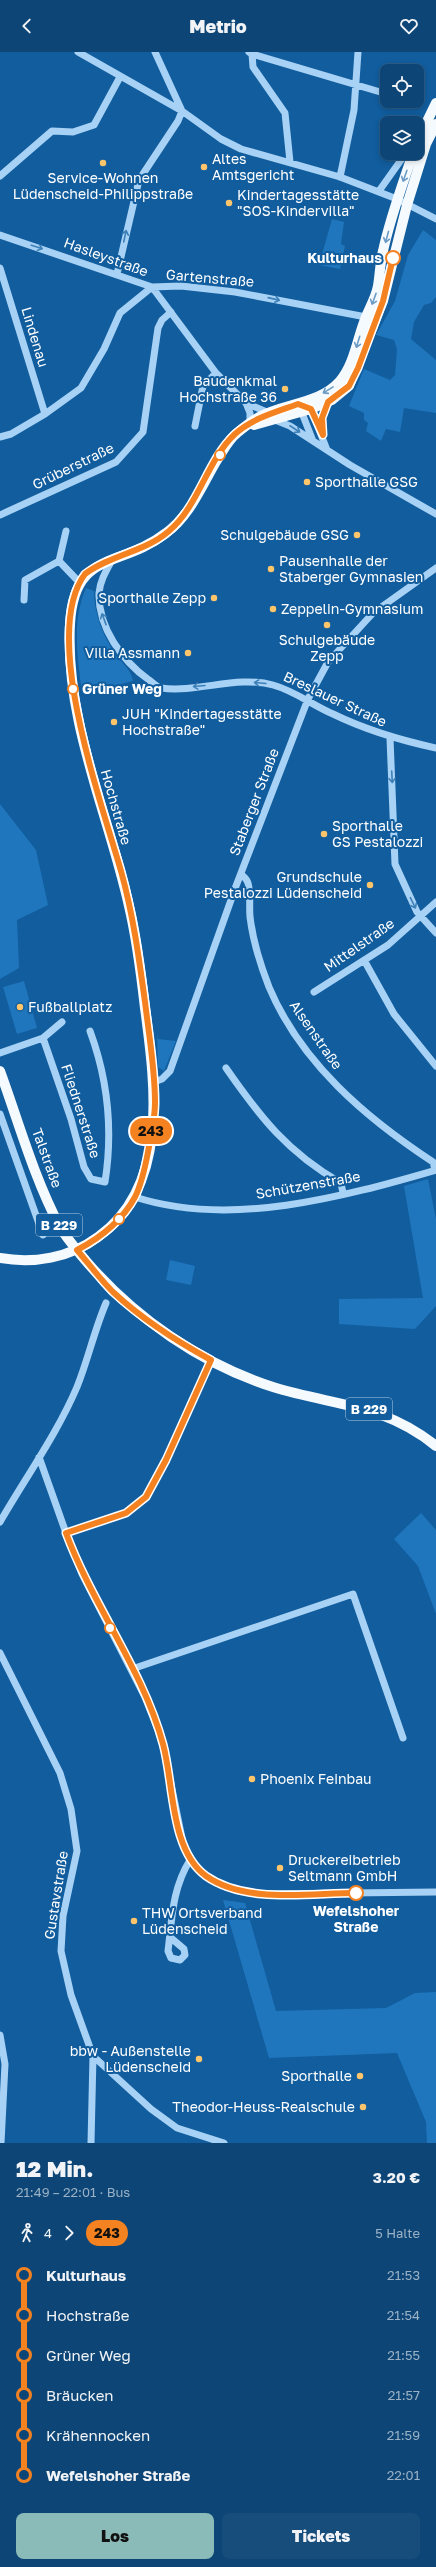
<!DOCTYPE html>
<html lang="de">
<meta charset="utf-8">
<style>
:root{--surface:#0d4676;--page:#164d7b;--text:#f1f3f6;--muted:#9ab1c5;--line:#2d5e88;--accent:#8bbbb9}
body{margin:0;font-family:"Golos Text",sans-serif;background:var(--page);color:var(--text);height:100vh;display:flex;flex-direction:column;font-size:15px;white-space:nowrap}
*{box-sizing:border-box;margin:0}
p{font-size:13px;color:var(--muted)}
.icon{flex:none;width:22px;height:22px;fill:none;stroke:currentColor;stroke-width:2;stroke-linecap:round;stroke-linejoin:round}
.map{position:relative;height:2091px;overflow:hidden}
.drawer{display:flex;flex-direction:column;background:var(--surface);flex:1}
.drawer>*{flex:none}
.badge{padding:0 8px;border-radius:13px;font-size:14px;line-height:26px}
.tools{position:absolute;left:380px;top:12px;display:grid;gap:8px}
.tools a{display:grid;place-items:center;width:44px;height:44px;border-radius:8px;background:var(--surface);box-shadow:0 2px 6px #0003,0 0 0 1px var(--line);font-size:20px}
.map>.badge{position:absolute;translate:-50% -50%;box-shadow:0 0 0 2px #fff}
.legs{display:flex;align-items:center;gap:6px;height:44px;padding:0 16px;font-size:13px}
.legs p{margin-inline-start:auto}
.summary{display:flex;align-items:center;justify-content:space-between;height:68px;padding:0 16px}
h1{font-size:22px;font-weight:800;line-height:30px}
.primary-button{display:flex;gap:8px;margin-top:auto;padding:8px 16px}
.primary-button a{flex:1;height:46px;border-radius:8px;background:var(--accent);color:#111;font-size:16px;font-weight:800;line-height:46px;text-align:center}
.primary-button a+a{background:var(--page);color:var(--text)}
ul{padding:0 16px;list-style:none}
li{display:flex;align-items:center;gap:14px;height:40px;font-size:15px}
li i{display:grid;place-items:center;width:6px;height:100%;margin:0 5px;background:currentColor}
li i::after{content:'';width:10px;height:10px;margin:-5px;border:3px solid;border-radius:50%;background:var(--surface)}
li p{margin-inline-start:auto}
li:first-child i{background:linear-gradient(#0000 50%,currentColor 0)}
li:last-child i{background:linear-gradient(currentColor 50%,#0000 0)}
header{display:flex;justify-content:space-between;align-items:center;height:52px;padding:0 16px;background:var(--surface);font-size:18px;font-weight:800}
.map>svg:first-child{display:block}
</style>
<header><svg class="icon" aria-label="back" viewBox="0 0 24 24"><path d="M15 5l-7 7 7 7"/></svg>Metrio<svg class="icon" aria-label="heart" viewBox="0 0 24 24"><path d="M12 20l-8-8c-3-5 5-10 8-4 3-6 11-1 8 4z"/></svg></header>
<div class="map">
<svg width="436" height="2091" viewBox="0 0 436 2091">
<rect width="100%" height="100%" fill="#115d9e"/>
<path fill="#1f76bc" d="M332,167L344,170L341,192L345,194L340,217L319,213Z
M423,178L436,188V245L431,251L424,253L414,270L411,287L436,308V361L404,356L400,380L386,377L381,389L366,379L368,371L364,368V361L349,354L364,317L390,328L395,323L397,297L394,288L376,283L395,249L408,203Z
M86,536L94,539C94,562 103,584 116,603C123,612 131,618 133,629L82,642C78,607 71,570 86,536Z
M0,752L36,798L48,853L17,868L19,916L0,927Z
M24,929L37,976L17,982L3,935Z
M157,982L158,987L176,989L164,1019L158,1015Z
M428,1127L436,1167V1254L415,1277L339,1272V1247L423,1246L404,1134Z
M170,1208L195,1214L191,1233L166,1228Z
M421,1461L436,1478V1562L418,1514L394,1487Z
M223,1848L245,1851L276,1959L386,1956L415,1941L436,1940V2091H427L426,2070L397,2001L269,2006Z"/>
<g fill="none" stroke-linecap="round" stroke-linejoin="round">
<path stroke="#a7d2f5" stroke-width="7" d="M78,0L182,59L221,87L241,97L340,125L397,147L436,167
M249,0L252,2L253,15L285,61L290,110
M252,2L387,42
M0,124L52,79L73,80L94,73L120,25
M340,125L354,58L358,0
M379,139L406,101
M0,183L152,235L216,321L246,351L269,361
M0,216L45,362
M117,222L139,128L178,69L182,59L155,0
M246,351L250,361V373
M300,356L313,389
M307,356L311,357L327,398
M275,368L290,374L350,413L436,462
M195,374L203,334L216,321
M322,379V367L328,350
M0,385L11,382L45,362L81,336L104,297L120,261L152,235L181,234L235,240L366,265
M0,463L116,410L143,380L158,276L162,268L171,260
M66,479L59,509L79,530
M112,508C106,519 100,529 99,541C98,575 122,609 149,628C152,630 157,635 161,636C198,641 237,623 273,633C295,639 312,653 333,662C366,678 399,688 436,696
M24,548L25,528L59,509
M390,686L395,812L417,860L436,881
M241,822C244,825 247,827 248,831C251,842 249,854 250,865C253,889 260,912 269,935C301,1011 366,1066 433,1110L435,1118
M364,908L394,962L436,1014
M314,940L388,893L436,850
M43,986L71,1067L84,1115L91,1127L105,1130C113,1079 108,1028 90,979
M0,1001L43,986L62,970
M226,1016C260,1065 288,1101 341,1131L343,1141
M154,1030L162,1027L170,1019L236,834L308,647L328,610L373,561L436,516
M0,1062L43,1183
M135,1145C230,1176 343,1145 436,1118
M211,1308L166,1408L146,1445L126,1461L66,1481L82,1522L145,1645L162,1688L184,1796C200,1829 226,1838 260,1842L436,1840
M39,1405L66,1481
M0,1470C26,1425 57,1382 77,1335C88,1308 94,1279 106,1251
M0,1601L60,1721L71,1757L77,1799L63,1864L61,1899L71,1943L93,2004L151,2057L177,2076L224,2091
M132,1617L353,1542L403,1686
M171,1886L184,1897L185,1903L180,1908L171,1906L168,1899C172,1867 172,1837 190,1808
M0,1983L5,2012L1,2091
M91,2091L93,2004"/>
<path stroke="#f5faff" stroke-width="10" d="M417,90L436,51
M254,373L311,357L332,348L349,334L383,249L407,153L426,92L436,72
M0,1019C19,1071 34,1126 60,1175C67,1187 77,1198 86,1209C135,1266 201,1312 273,1335C334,1354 383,1351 436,1394
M0,1206C33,1212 70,1206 98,1185C170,1134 155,1032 145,956C141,921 137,887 129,854C108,760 65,670 70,572C74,497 120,517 166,481C190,464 202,433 217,408C223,399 228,388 237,381C243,376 252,369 259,365C284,351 320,352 340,329C355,311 357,286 366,265C370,255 376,245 378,234C380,222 380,211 383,199C390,166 402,134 413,101"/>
</g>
<defs><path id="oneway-shaft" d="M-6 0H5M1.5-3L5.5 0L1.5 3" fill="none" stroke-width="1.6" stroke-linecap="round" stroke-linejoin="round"/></defs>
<g stroke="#6c9cc5">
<use href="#oneway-shaft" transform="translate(405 124) rotate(109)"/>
<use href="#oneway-shaft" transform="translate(387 185) rotate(105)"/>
<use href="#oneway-shaft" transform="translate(374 247) rotate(110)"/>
<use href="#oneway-shaft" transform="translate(358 290) rotate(107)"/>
<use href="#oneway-shaft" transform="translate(328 338) rotate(148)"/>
</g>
<g stroke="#3e80b8">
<use href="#oneway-shaft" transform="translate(125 184) rotate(-78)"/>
<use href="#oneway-shaft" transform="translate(37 195) rotate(18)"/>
<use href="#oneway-shaft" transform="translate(274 247) rotate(13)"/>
<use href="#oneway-shaft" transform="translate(295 377) rotate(33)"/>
<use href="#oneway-shaft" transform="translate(104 567) rotate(-110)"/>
<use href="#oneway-shaft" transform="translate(260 631) rotate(-175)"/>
<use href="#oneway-shaft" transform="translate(199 634) rotate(175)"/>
<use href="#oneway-shaft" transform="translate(392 725) rotate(87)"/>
<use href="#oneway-shaft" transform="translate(413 851) rotate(64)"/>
</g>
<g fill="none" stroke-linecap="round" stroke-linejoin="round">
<defs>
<path id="line-1" d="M356,1841C309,1841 246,1852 206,1824C170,1798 174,1732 163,1692C143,1618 93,1554 66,1481L126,1461L146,1445L166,1408L211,1308C176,1289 142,1267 113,1240C100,1227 89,1212 77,1198C100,1186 122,1169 135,1145C142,1131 145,1116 148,1100C151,1084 155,1067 155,1050C155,1017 149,983 145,950C139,906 133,862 121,819C102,752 40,582 85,522C110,503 145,500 169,479C199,454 207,408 235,382C253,366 276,360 298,352L311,357L323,383L322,366L328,350L349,334L358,316L383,249L393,206"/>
</defs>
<use href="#line-1" stroke="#fff" stroke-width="9"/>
<use href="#line-1" stroke="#f58220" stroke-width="6"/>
</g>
<g fill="#ffc56b" stroke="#115d9e" stroke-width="1.5">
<circle cx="103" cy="111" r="4"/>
<circle cx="204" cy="115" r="4"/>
<circle cx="229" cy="151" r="4"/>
<circle cx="285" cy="337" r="4"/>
<circle cx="307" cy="430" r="4"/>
<circle cx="357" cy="483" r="4"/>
<circle cx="271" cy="517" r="4"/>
<circle cx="214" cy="546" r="4"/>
<circle cx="273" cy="557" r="4"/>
<circle cx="327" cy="573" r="4"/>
<circle cx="188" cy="601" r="4"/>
<circle cx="114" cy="670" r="4"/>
<circle cx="324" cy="782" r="4"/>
<circle cx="370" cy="833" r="4"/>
<circle cx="20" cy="955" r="4"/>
<circle cx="252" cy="1727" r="4"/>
<circle cx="280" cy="1816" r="4"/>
<circle cx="134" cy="1869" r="4"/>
<circle cx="199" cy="2007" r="4"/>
<circle cx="360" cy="2024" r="4"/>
<circle cx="363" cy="2055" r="4"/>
</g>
<g fill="#fff" stroke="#f58220" stroke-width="2">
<circle cx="393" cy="206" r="7"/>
<circle cx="220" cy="403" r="5"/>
<circle cx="73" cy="637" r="5"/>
<circle cx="119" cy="1167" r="5"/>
<circle cx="110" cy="1576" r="5"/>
<circle cx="356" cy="1841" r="7"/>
</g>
<g text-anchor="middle" stroke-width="4" stroke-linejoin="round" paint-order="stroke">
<g fill="#115d9e" stroke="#b8cee2" stroke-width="1">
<rect x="36" y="1162" width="46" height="22" rx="3"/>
<rect x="346" y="1346" width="46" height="22" rx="3"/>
</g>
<g font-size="13" font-weight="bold" fill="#fff">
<text x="59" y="1178">B 229</text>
<text x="369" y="1362">B 229</text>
</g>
<g font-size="14" fill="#fff" stroke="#115d9e" text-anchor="start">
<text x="212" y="112">Altes<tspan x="212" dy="16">Amtsgericht</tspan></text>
<text x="103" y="131" text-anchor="middle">Service-Wohnen<tspan x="103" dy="16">Lüdenscheid-Philippstraße</tspan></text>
<text x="237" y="148">Kindertagesstätte<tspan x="237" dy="16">"SOS-Kindervilla"</tspan></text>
<text x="277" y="334" text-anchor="end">Baudenkmal<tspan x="277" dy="16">Hochstraße 36</tspan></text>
<text x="315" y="435">Sporthalle GSG</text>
<text x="349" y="488" text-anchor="end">Schulgebäude GSG</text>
<text x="279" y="514">Pausenhalle der<tspan x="279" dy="16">Staberger Gymnasien</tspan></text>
<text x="206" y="551" text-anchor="end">Sporthalle Zepp</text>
<text x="281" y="562">Zeppelin-Gymnasium</text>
<text x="327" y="593" text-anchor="middle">Schulgebäude<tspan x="327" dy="16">Zepp</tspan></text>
<text x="180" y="606" text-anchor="end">Villa Assmann</text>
<text x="122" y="667">JUH "Kindertagesstätte<tspan x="122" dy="16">Hochstraße"</tspan></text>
<text x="332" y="779">Sporthalle<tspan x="332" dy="16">GS Pestalozzi</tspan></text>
<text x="362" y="830" text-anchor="end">Grundschule<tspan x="362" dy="16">Pestalozzi Lüdenscheid</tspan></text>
<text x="28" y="960">Fußballplatz</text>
<text x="260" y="1732">Phoenix Feinbau</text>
<text x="288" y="1813">Druckereibetrieb<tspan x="288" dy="16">Seltmann GmbH</tspan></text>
<text x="142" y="1866">THW Ortsverband<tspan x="142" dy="16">Lüdenscheid</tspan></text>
<text x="191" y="2004" text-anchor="end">bbw - Außenstelle<tspan x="191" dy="16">Lüdenscheid</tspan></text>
<text x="352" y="2029" text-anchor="end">Sporthalle</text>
<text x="355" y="2060" text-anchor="end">Theodor-Heuss-Realschule</text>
</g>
<g font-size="14" fill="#fff" stroke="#115d9e">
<text transform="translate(106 205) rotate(20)" y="5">Hasleystraße</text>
<text transform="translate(210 226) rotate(5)" y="5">Gartenstraße</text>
<text transform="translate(35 285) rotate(73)" y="5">Lindenau</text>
<text transform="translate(73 414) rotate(-26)" y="5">Grüberstraße</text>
<text transform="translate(335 647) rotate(25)" y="5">Breslauer Straße</text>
<text transform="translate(254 750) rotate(-69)" y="5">Staberger Straße</text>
<text transform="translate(116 755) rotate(74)" y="5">Hochstraße</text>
<text transform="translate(359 893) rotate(-35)" y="5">Mittelstraße</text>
<text transform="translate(316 983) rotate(55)" y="5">Alsenstraße</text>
<text transform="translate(81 1059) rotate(72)" y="5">Fliednerstraße</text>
<text transform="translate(47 1106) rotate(70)" y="5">Talstraße</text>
<text transform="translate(308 1133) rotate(-10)" y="5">Schützenstraße</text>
<text transform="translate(56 1843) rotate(-81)" y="5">Gustavstraße</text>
</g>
<g font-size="14" font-weight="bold" fill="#fff" stroke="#115d9e" text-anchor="end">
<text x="382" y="211">Kulturhaus</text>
<text x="82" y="642" text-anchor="start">Grüner Weg</text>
<text x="356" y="1864" text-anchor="middle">Wefelshoher<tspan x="356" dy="16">Straße</tspan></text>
</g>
</g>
</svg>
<div class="tools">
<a><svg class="icon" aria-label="locate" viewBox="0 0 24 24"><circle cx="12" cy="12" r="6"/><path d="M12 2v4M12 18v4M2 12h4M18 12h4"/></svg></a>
<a><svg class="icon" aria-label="layers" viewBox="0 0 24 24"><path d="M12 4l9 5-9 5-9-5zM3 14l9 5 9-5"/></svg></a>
</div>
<b class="badge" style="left:151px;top:1079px;background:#f58220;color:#111">243</b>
</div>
<section class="drawer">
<div class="summary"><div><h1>12 Min.</h1><p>21:49 – 22:01 · Bus</p></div><b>3.20 €</b></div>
<div class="legs"><svg class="icon" aria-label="walk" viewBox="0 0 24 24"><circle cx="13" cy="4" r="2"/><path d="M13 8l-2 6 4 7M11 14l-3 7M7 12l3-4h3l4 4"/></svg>4<svg class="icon" aria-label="forward" viewBox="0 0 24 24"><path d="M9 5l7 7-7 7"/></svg><b class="badge" style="background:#f58220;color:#111">243</b><p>5 Halte</p></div>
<ul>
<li><i style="color:#f58220"></i><b>Kulturhaus</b><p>21:53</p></li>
<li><i style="color:#f58220"></i><span>Hochstraße</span><p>21:54</p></li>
<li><i style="color:#f58220"></i><span>Grüner Weg</span><p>21:55</p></li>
<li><i style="color:#f58220"></i><span>Bräucken</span><p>21:57</p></li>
<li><i style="color:#f58220"></i><span>Krähennocken</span><p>21:59</p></li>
<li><i style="color:#f58220"></i><b>Wefelshoher Straße</b><p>22:01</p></li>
</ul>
<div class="primary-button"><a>Los</a><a>Tickets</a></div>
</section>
